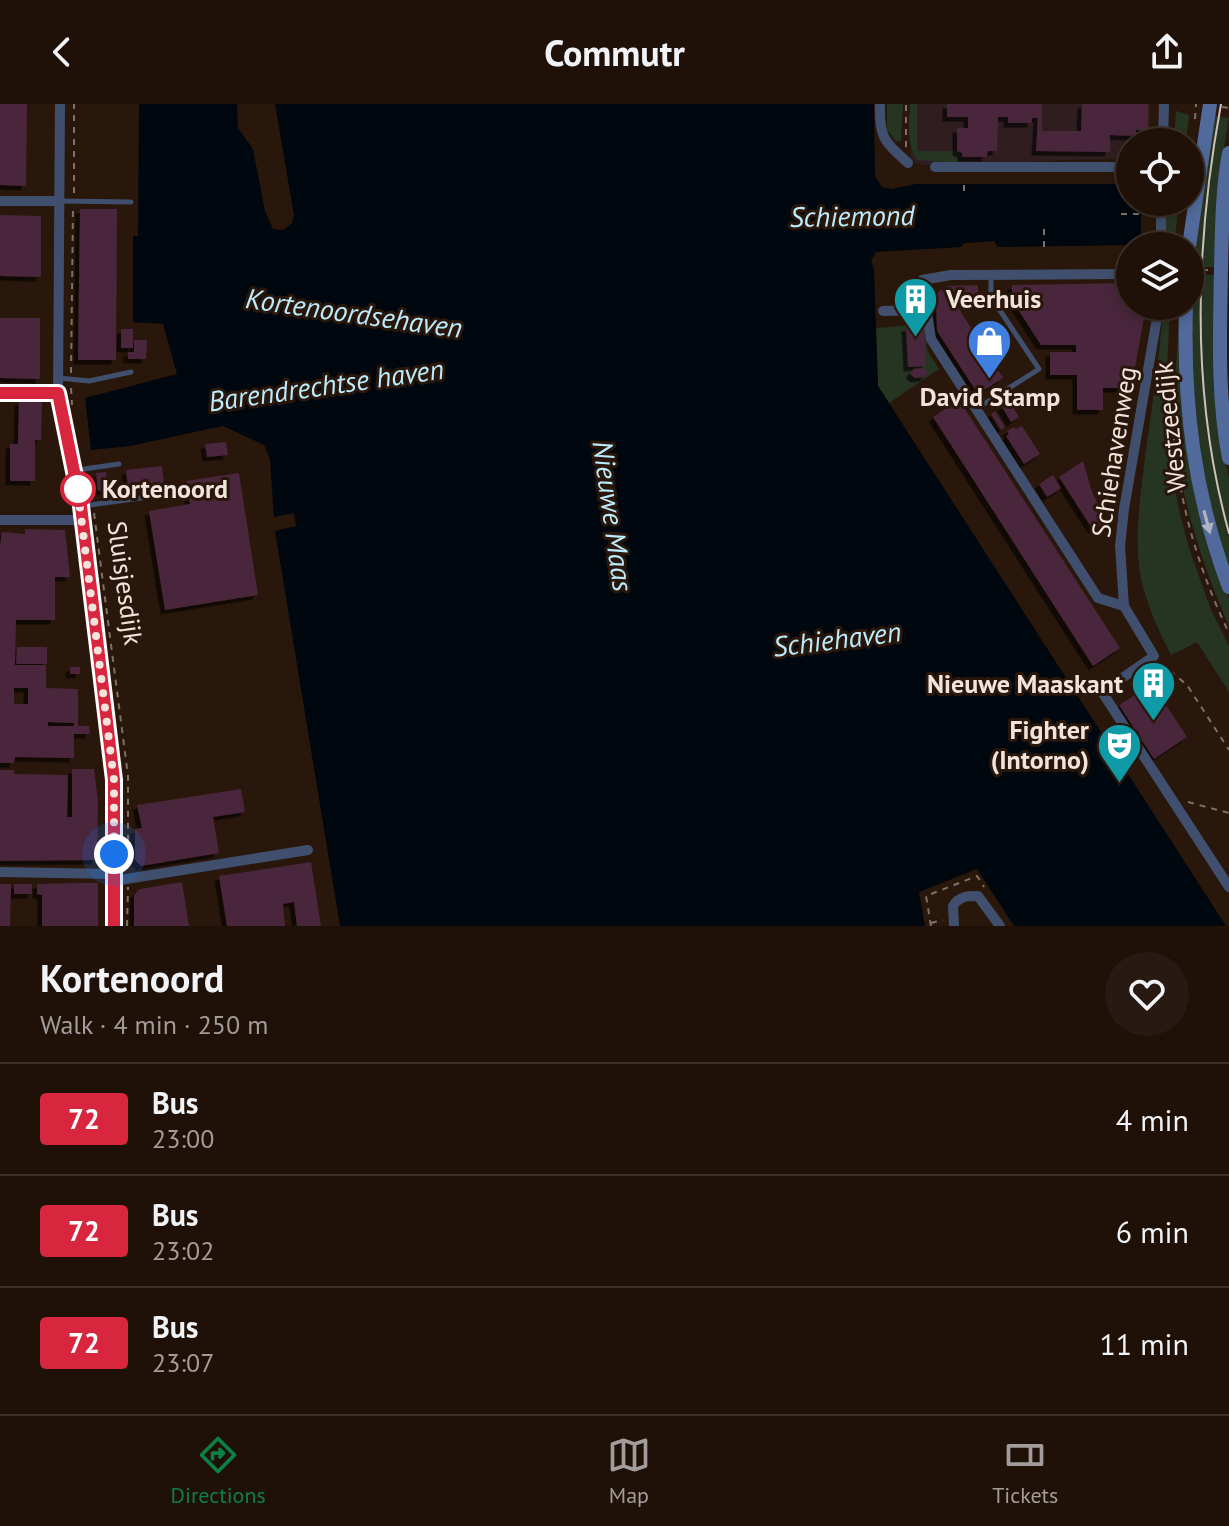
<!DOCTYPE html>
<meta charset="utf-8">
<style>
:root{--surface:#201108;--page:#281a12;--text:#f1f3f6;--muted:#a29d9c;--line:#3d3129;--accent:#0b8043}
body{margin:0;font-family:"PT Sans",sans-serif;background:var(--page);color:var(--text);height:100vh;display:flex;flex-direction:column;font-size:30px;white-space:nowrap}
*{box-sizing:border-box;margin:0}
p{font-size:26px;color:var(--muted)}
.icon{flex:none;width:44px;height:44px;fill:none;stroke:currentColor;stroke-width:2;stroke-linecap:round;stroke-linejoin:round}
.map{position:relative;height:822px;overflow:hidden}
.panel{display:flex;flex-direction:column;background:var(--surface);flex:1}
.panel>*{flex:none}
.badge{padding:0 16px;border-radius:6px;font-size:28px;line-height:52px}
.tools{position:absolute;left:1116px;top:24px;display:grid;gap:16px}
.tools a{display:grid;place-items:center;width:88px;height:88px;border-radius:50%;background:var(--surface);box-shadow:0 4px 12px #0003,0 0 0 2px var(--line);font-size:40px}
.you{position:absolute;width:40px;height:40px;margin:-20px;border:6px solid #fff;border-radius:50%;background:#1a73e8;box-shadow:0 0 0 12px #1a73e833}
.map>.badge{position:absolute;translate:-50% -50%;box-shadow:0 0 0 4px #fff}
.round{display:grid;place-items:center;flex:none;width:84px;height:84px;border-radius:42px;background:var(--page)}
.overview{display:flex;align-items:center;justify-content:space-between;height:136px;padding:0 40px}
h1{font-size:38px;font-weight:700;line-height:60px}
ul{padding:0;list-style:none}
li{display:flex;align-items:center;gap:24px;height:112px;padding:0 40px;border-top:2px solid var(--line)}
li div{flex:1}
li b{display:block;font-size:30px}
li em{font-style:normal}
li .badge{min-width:88px;font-weight:700;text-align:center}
header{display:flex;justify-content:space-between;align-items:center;height:104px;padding:0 40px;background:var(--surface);font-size:36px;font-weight:700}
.dock{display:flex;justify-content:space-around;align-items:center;height:112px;border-top:2px solid var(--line);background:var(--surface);font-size:22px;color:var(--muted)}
.dock a{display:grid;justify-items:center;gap:4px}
.dock .current{color:var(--accent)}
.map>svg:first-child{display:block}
</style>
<header><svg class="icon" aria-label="back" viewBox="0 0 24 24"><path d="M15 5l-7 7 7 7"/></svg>Commutr<svg class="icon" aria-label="share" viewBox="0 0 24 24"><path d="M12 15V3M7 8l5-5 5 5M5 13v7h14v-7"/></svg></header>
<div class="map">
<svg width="1229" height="822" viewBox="0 0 1229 822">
<defs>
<filter id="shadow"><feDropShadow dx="-4.5" dy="4.5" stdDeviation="0" flood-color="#0009"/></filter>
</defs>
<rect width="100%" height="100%" fill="#2a170b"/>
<path fill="#301d20" d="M910,0H1150V38H1130V54L925,61L916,59L911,54Z"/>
<path fill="#263422" d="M887,0H903L901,37H896L887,26Z
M910,0H917V47H959L962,53H958V59L917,56C906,41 909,18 910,0Z
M1176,7L1189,11L1186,38H1167V35L1174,36Z
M1213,11L1229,14L1218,78L1217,163H1191Z
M1165,98H1179L1174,142H1165Z
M1190,170L1217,171L1226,360L1229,374V472L1195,342L1189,232Z
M1163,202H1170L1165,310L1168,350L1180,410L1189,444L1211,506L1229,542V588L1197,538L1171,551C1159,527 1149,506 1142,479C1133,439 1140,396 1145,353C1152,303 1160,253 1163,202Z
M1180,202L1183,290L1219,469L1229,494V522C1199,453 1174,377 1174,301C1175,268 1178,235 1180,202Z
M925,220L927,246L939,265L889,299L878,282L876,224Z"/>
<path fill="#00070e" d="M139,0H237L238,24L253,45L265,107L273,125L283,126L292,119L294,111L275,0H874L875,72L882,83L892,85L916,80H1130V98H1141V141L997,143L994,137L964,139L961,143L876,148L871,157L874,165L878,282L1226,822H1014L977,765L919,788L925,822H340L275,427L296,422L294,409L274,413L270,355L264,341L223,322L130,342L91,346L85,294L177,270L163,220L133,218V132H138Z"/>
<path fill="#4a263a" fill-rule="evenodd" filter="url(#shadow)" d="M0,0H27L26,82L0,81Z
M947,0H1042V27H1081L1082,0H1148V26H1136V32L1110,31V48L1036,47L1038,14H1032V19H1008V13H998L997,47H988L986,53H962V49L957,47V24H968V13H947Z
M80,105H117L116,256H78Z
M0,111L41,112V173L0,172Z
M1130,179V202H1144L1145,209L1131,284H1103V306H1077V271H1050V248H1076V241H1041L1012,196V181Z
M978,181V189L958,202L959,205L1003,274L978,290L937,227L936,197L938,188L947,182Z
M0,214H40V275L0,274Z
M924,222L926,262L908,263L906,223Z
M121,225H133V244H121Z
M134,236H147L146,255H128V248H134Z
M923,264L928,268L924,273L915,274L910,270L914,265Z
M959,296L1120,544L1093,562L933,313Z
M19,297H42L41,336H35V377H10V340H18Z
M1010,298L1019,313L1011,318L1002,303Z
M995,307L1005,323L1001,326L991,310Z
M1022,322L1040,350L1024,360L1006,332L1009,330L1007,327L1014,323L1016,325Z
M226,338L228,351L207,353L205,340Z
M1083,357L1091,385L1104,415V419L1093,426L1059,373Z
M162,362L164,380L128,384L126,366Z
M106,368L108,386L98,387L96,369Z
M239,369L258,491L165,506L149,407L190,400L186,377Z
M1053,371L1061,384L1047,393L1039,380Z
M25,425L65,426L70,473H55V516H16L15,561H46V584L78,585V622H89L90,630H74V654L15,653L14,659H0V442L2,428L25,430ZM14,584H28V600H14ZM48,618L74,619V622H48Z
M17,543H47V560H16Z
M70,563H80V570H70Z
M1152,580L1187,633L1154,655L1119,601Z
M72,665H94L98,697L97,756L0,757V666H14V670L68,671L67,713H72Z
M241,685L245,708L213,713L219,749L141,762L135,756V725L142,724L137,701Z
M311,758L321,822H297L294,798L283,800L285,822H227L219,772Z
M182,778L189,822H134V791L140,785Z
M78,779H98V822H42V791L37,790V780Z
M0,780H11L10,822H0Z
M14,780H32V790H14Z"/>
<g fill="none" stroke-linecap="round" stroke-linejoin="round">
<path stroke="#806f65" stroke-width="2" stroke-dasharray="6 6" stroke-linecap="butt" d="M1222,3L1229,4
M1195,15L1196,0
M906,43V0
M964,87V80
M74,89V0
M1121,110H1152
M1044,125V143
M1190,166H1209
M1173,263C1167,355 1189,446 1229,529
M71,269L73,104
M71,284L72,301
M94,409L128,672V765
M1161,559L1187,581L1229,646
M1188,698L1229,709
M931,819L943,816
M127,822L128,783
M931,822L926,792L977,772L984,783"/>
<path stroke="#3f4f6d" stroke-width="5" d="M61,97L131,98
M59,274L89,277L131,268
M976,305L1039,265L991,193V173
M76,369L84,365L119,360
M82,402L171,390
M1143,563L1149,572"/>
<path stroke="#3f4f6d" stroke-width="10" d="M60,0L58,289L81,402L114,676V822
M880,0C879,34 884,37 908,59
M1163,38L1164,0
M935,63H1130
M0,97H60
M1161,142V98
M1130,170L951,171L922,176L931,235L1098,494L1124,502L1154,552L1102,588L1229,783
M883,207L925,206
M0,289H58
M0,416H83
M1124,502L1120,442L1124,405L1159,202
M0,768L114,770
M114,777L308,746
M954,822L953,802C959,792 968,792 978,792L1000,822"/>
<path stroke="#516a9b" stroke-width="14" d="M1229,49C1222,87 1222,126 1221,165C1220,228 1217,292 1229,354
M1189,142L1210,0
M1186,202C1183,300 1194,391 1229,483"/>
<path stroke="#d0c1b8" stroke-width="2" d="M1221,0C1195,141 1190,289 1229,429"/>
</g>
<defs><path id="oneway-solid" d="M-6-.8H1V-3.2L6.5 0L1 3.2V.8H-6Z" transform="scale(2)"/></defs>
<use fill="#b2b3c2" href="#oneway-solid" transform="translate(1207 418) rotate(75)"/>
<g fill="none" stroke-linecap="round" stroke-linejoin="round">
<defs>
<path id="line" d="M0,289H58L81,402L114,676V822"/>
</defs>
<use href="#line" stroke="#fff" stroke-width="18"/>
<use href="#line" stroke="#d7263d" stroke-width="12"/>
<path stroke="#f2e4dc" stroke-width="8" stroke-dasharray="0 14.4" d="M78,385L77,380L114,676V750"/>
</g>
<defs>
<symbol id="building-pin" viewBox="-11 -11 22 30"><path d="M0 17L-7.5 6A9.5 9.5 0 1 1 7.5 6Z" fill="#0f9aa8" stroke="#2a170b"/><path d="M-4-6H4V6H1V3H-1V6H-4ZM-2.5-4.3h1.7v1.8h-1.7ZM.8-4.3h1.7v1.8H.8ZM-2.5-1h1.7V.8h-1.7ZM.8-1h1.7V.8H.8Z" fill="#fff"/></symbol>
<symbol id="shop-pin" viewBox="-11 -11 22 30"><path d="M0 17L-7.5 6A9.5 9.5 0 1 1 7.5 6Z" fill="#3f7fe0" stroke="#2a170b"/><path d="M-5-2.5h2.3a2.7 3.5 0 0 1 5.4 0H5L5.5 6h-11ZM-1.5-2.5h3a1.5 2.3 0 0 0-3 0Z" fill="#fff"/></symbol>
<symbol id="theatre-pin" viewBox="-11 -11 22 30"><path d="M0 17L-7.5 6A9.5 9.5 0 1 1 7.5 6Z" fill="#0f9aa8" stroke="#2a170b"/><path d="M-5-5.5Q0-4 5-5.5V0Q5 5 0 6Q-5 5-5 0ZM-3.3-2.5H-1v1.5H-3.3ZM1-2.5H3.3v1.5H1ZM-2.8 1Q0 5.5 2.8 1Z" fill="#fff"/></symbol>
</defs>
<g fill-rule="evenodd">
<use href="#building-pin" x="890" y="170" width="51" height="69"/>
<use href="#shop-pin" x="964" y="212" width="51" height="69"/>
<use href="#building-pin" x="1128" y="554" width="51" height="69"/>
<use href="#theatre-pin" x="1094" y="616" width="51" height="69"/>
</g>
<circle fill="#fff" stroke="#d7263d" stroke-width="4" cx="78" cy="385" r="16"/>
<g text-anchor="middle" stroke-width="6" stroke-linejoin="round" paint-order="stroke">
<g font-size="26" font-weight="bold" fill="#f2e4dc" stroke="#2a170b" text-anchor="end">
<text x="946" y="204" text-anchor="start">Veerhuis</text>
<text x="990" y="302" text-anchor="middle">David Stamp</text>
<text x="1123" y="589">Nieuwe Maaskant</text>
<text x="1089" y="635">Fighter<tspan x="1089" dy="30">(Intorno)</tspan></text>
</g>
<g font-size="26" fill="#f2e4dc" stroke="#2a170b">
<text transform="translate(1170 323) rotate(-96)" y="9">Westzeedijk</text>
<text transform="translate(1114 348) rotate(-81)" y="9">Schiehavenweg</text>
<text transform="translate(125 479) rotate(82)" y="9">Sluisjesdijk</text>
</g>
<g font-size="26" font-weight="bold" fill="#f2e4dc" stroke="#2a170b" text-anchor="start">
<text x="102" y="394">Kortenoord</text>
</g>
<g font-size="28" font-style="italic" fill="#bbebfd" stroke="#2a170b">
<text transform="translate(852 112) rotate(-1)" y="10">Schiemond</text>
<text transform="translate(354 209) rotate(8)" y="10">Kortenoordsehaven</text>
<text transform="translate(326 281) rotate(-8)" y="10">Barendrechtse haven</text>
<text transform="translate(613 412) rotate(82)" y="10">Nieuwe Maas</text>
<text transform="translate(837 535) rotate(-7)" y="10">Schiehaven</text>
</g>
</g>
</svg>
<div class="tools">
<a><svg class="icon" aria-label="locate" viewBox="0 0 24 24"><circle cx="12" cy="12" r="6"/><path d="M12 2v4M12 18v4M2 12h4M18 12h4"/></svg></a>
<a><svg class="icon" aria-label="layers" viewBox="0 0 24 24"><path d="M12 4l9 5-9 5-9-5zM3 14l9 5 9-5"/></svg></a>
</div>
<div class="you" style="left:114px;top:750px"></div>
</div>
<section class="panel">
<div class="overview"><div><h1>Kortenoord</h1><p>Walk · 4 min · 250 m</p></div><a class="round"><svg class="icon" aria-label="heart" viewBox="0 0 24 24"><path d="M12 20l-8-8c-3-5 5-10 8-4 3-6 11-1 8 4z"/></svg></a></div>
<ul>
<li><span class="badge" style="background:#d7263d;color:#fff">72</span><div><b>Bus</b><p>23:00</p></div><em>4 min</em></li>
<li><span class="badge" style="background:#d7263d;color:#fff">72</span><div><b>Bus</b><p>23:02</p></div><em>6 min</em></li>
<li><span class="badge" style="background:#d7263d;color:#fff">72</span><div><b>Bus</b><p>23:07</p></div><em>11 min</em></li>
</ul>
</section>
<nav class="dock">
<a class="current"><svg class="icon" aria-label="directions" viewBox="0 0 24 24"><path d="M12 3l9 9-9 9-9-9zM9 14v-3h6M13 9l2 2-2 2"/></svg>Directions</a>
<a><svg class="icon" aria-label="map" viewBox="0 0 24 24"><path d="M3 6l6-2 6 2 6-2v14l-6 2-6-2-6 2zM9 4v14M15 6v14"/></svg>Map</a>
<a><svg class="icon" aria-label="tickets" viewBox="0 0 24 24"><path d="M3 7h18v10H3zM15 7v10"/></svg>Tickets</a>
</nav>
